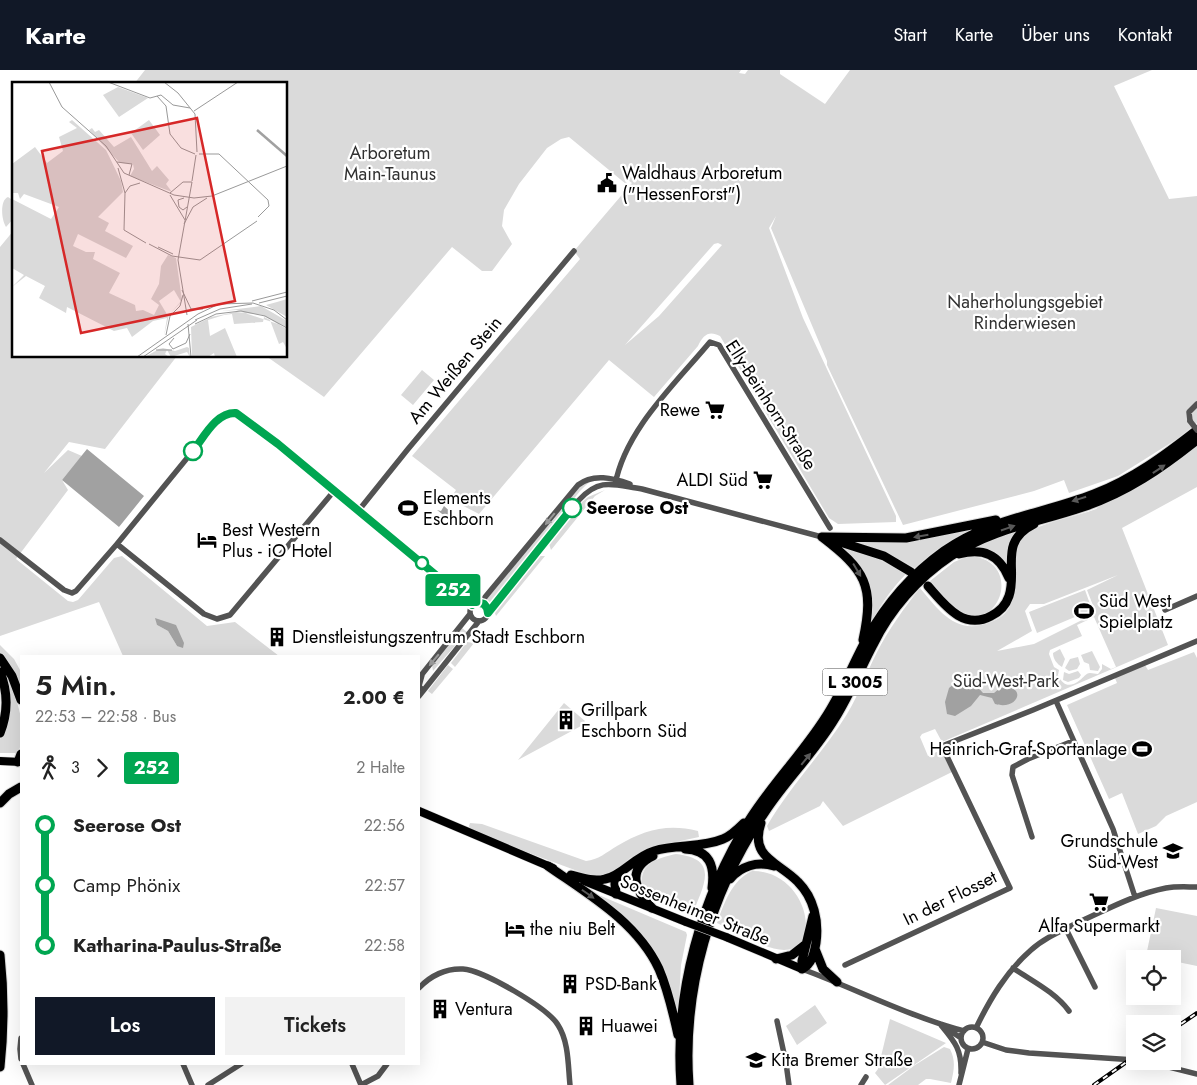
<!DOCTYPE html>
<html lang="de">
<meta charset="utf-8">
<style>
:root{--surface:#fff;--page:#f2f2f2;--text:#222;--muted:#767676;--accent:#111827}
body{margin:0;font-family:Jost,sans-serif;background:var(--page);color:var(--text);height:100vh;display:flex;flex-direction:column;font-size:19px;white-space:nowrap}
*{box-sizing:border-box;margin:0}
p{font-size:16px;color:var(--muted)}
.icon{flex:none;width:28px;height:28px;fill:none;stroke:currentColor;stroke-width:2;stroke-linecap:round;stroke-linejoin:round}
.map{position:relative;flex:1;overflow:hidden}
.sheet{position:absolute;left:20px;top:585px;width:400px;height:410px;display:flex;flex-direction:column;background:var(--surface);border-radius:0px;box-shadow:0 5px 20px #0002}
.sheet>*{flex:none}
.badge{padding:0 10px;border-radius:4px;font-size:18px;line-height:32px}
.tools{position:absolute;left:1126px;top:880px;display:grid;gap:10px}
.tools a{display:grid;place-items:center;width:55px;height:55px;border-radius:0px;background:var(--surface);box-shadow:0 5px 20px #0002;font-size:25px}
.map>.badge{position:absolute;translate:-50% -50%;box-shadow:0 0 0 2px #fff}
.legs{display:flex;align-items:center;gap:8px;height:55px;padding:0 15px;font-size:16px}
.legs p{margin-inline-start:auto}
.summary{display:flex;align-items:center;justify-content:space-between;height:85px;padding:0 15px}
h1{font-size:28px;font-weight:600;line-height:38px}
.cta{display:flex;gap:10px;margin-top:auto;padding:10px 15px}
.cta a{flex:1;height:58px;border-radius:0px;background:var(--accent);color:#fff;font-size:20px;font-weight:600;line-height:58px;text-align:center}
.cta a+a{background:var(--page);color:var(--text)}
ul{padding:0 15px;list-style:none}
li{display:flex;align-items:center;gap:18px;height:60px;font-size:19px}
li i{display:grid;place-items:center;width:8px;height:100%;margin:0 6px;background:currentColor}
li i::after{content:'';width:12px;height:12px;margin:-6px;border:4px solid;border-radius:50%;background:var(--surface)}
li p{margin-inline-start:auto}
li:first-child i{background:linear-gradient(#0000 50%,currentColor 0)}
li:last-child i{background:linear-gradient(currentColor 50%,#0000 0)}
header{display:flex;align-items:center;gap:30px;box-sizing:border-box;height:70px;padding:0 25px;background:var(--accent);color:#fff}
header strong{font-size:24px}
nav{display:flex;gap:28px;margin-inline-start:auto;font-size:18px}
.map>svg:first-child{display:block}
</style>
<header>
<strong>Karte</strong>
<nav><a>Start</a><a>Karte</a><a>Über uns</a><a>Kontakt</a></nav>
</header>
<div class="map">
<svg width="1197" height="1015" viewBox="0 0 1197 1015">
<rect width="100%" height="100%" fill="#fff"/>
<path fill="#dadada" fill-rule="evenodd" d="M145,0H741L739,3L745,4L748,0H780V4L825,34L850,0H1152L1114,16L1169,129L1197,126V353L1177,369L1118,406L1069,423L1064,410L1034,421L903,455L827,295V291L771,158L776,146L769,158L803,248L896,446V452L838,454L829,448L720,266C709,260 703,265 698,276L654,327L609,290L479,444L450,429L456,420L412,386L580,189L574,181L632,113L628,110L626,114L569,67L561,69L547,78L519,114L504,140L502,156L512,174L492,201H482L452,177L324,327L266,286H286V14H134ZM718,173L722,175L659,246L625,275L714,174Z
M8,127L14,131V148L6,157C1,149 0,130 8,127Z
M14,160V286H177L105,379L69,372L44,403L68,380L82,386L62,410L68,420L16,489L68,531L73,532L78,530L114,488L122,486L207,556L235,552L279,586H123L99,532L0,566V177ZM157,555H176L177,576L168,561Z
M422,300L434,310L413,335L401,325Z
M1197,375V417L1122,458L1168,575L942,672L935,659L922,664L920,667L928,686L941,680L952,702L843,756L823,731L820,736L769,761L767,756C790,716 823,683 847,644C859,624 867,602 877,582C889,559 904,538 920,518C936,537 953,562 981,555C1036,543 1000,495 1022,467C1033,454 1079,446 1096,439L1101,435L1142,415ZM1118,505L1087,520L1096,543L1034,574L997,581L1032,561L1025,541L1030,534H1044ZM1094,547L1116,597L1111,599L1102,594V599L1098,604C1095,604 1093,603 1090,603C1086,603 1083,608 1080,610C1070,618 1063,616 1058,605L1059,600L1054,597L1049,584L1050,580L1082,566L1077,555Z
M593,410L586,415L580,421L490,535L485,531L579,417L585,412Z
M605,420L595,426L551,480L549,474L582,432L588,427Z
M1028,455L1017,463L1007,500C998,483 992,477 971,479L988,470Z
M976,457C953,468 934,480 915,498L886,482L857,472Z
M837,475L878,489L906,504C890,520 877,540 868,559C877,521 869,498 837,475Z
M540,486H545L496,546L495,543L496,538L538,487Z
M969,486C1024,489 1001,564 960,542C948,535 939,521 930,511L954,492Z
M1085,520L1090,534L1089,541L1037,563L1029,542Z
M462,558L467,562L433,601L432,595Z
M467,572L474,573L455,597L451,593Z
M0,575L14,589L20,600L21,621L12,599L0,583Z
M1060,579L1065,589L1062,597C1057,594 1053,589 1053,583Z
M1092,581L1100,597L1098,601L1090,600L1089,594L1084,592L1081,585Z
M1194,582L1197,588V732L1166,746L1156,756L1138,764L1122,723L1109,729L1067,635L1117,613L1115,608L1145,595L1148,600Z
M1078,587L1080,594L1077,599L1069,601L1065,598L1070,589Z
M0,592C12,612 32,663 17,683H0V669L2,666L3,602Z
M448,595L453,599L432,624L428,621Z
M1078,601L1081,605L1079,608L1068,612L1063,610L1064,602L1069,604Z
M564,633L585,651L581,656L518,690Z
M470,753L482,754L586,791C598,790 607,782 617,776C644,760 667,753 698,761L699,767L657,776L630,788L613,803L600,807L591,806L470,761L469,756Z
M676,784C721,789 703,816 692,845C678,840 660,835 649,825C645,821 642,816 642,811C641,792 662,787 676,784Z
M752,801C807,800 824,880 784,880C766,880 734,861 717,853C724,833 732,810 752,801Z
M601,826L686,862L687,865L681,895L678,947L662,895L601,830Z
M1156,838L1197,846V896L1173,891L1172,889H1160L1146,886Z
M815,935L827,953L797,975L786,956Z
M890,949L946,973L885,1015L875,1003L878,999Z
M944,977L950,979C956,991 954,1000 951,1013L930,1009H926L918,1015H888L915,995Z"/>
<path fill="#a1a1a1" d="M87,379L144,426L119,457L62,410Z
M444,436L455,446L451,451L437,440L441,441Z
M155,548L176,555L184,573L183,578L177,576L168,561L157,555Z
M959,610L976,615L983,623H994L1000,618C1028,614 1019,641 995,634L992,628L980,625L971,636L955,646L947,644L945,632L949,618Z"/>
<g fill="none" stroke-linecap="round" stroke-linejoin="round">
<defs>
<path id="major" d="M0,691L21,692
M419,741L553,798
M584,811L686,852
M726,867L802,899"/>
<path id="highway" d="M822,467L906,468L996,450
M822,467C865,500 875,515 863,570
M837,471L884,486L911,502
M959,484C983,478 999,484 1009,508
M928,516C944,534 963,561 991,546C999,542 1006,535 1009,526C1018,499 998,472 1034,454
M0,588L12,606L21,630
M0,602C8,622 8,643 0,663
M18,692L21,684
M0,733L9,724L21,717
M761,753C749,788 779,792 798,812C814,828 819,851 816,873C814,884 812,894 802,899
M685,779C710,780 715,796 712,818
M548,796C588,824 637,852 659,899C668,920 673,942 678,965
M571,805C582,808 594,812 605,809C622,806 634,787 654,781C676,774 702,778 723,769C731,766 738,759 744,753
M730,809C741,796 757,791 774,796
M616,824L615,814L619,803
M652,838C635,821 626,799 653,786
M815,879L823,899L837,912
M0,885C4,922 4,960 0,997
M776,889L792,885L806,874
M802,899V891L813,846
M681,1015C674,923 701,827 750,749C774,711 807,679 830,640C844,617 854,592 867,568C886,534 912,504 944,481C991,448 1043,444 1094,424C1133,409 1165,385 1197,360
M689,1015C682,919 711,821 765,742C786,710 814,683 834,650C849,626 860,600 873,575C890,540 918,508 951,486C994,458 1036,453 1083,437C1126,423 1162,398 1197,370"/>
</defs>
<use href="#major" stroke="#dbdbdb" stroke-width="9"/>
<use href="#highway" stroke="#dbdbdb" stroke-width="11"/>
<path stroke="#535353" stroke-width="5.5" d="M1190,351L1189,342L1197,334
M615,415C625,360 675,314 710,272L719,275L830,458
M359,440L408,379L574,181
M0,470L64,520L72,523L76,521L117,474L219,349L228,343H236L268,366L472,535
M117,474L204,544L217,549L230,545L334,421
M481,532L578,415C593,403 613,408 630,414
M470 542a9 9 0 1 1 18 0a9 9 0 1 1-18 0Z
M1165,540L1197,526
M488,543L579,430C600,407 614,415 642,419L822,467
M422,605L419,616L423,621
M419,608L470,544
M419,626L479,551
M1056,631L1113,759L1135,827
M1032,767L1012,705L1013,697L1028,689L1073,671
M1066,859L1095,917
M845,895L1010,818L942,676L1033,640L1197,571
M1013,898C1032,911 1055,922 1069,941
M802,899C856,919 908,946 964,961
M419,918C430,906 446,898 463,899C483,900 548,938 558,955C569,972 568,996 570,1015
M777,951L786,993L789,1015
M940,954C954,971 962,979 961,1003
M961 968a11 11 0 1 1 22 0a11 11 0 1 1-22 0Z
M946,958L961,968
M976,958C990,929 1006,902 1031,880C1044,868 1061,861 1077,853C1106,840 1135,824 1166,818C1177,816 1187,817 1197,817
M21,968L20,979L21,989
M982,972L1006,980L1029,983L1135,990
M1145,991L1197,1004
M23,994L32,1015
M183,994L192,1015
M352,994L361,1015
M208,1015L241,994
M361,1015L378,1006L387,994
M861,1015L866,1007
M959,1015L968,979"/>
<use href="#major" stroke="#000" stroke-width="8"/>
<use href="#highway" stroke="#000" stroke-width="9"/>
<defs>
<path id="rail" d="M1172,960L1197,943
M1094,1015L1135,986"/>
</defs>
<use href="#rail" stroke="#000" stroke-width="4"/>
<use href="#rail" stroke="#fff" stroke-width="2" stroke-dasharray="5.5" stroke-linecap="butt"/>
<defs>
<path id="major-bridge" d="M686,852L726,867"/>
</defs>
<use href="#major-bridge" stroke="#dbdbdb" stroke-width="9" stroke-linecap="butt"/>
<path stroke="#535353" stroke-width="5.5" d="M1190,351L1197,360"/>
<use href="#major-bridge" stroke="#000" stroke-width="8"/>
</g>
<defs><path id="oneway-solid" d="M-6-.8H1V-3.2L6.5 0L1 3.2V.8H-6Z" transform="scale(1.25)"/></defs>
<g fill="#595959">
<use href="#oneway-solid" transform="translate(1159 399) rotate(-34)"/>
<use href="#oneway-solid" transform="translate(1079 429) rotate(162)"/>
<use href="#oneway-solid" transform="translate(1008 458) rotate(-19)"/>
<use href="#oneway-solid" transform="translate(921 466) rotate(170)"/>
<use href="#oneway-solid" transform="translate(857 500) rotate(59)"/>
<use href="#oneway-solid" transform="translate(806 689) rotate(-51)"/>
<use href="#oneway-solid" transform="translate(588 824) rotate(35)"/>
</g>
<g fill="#989898">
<use href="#oneway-solid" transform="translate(550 449) rotate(129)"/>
<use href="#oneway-solid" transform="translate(434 590) rotate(130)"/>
</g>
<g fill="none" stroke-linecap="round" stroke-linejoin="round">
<defs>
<path id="line-1" d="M193,381C204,367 216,342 236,343L278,374L472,535L476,532L484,534L487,538L488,543L572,438"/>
</defs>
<use href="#line-1" stroke="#fff" stroke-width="11"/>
<use href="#line-1" stroke="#00a651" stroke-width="8"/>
</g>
<defs>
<symbol id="civic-bare" viewBox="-9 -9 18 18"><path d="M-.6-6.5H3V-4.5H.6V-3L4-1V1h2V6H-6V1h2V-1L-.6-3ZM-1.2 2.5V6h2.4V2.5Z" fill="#000" stroke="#fff" stroke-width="2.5" paint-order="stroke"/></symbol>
<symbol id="supermarket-bare" viewBox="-9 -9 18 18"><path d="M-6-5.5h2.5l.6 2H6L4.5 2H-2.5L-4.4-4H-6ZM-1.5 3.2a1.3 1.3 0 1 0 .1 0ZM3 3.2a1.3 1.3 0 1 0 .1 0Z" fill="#000" stroke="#fff" stroke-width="2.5" paint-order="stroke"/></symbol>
<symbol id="stadium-bare" viewBox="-9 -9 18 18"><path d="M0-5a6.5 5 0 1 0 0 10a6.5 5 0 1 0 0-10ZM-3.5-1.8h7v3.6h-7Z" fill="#000" stroke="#fff" stroke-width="2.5" paint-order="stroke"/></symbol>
<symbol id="hotel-bare" viewBox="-9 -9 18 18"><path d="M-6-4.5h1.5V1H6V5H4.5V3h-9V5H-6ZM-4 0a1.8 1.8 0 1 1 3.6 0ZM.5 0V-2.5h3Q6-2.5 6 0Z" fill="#000" stroke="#fff" stroke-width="2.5" paint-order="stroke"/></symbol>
<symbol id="building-bare" viewBox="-9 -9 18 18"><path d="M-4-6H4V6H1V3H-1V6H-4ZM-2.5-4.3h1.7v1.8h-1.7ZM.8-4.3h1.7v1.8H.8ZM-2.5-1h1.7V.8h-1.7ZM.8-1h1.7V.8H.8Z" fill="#000" stroke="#fff" stroke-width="2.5" paint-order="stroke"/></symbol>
<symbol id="school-bare" viewBox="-9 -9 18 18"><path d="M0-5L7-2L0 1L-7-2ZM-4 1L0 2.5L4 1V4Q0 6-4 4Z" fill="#000" stroke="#fff" stroke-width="2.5" paint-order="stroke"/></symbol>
</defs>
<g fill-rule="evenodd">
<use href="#civic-bare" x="593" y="99" width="28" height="28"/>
<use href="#supermarket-bare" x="701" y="326" width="28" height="28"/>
<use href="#supermarket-bare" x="749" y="396" width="28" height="28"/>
<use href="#stadium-bare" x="394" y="424" width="28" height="28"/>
<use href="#hotel-bare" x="193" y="456" width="28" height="28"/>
<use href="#stadium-bare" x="1070" y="527" width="28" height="28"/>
<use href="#building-bare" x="263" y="553" width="28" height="28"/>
<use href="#building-bare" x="552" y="636" width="28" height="28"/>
<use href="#stadium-bare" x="1128" y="665" width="28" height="28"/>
<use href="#school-bare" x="1159" y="767" width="28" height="28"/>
<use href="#supermarket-bare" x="1085" y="818" width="28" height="28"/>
<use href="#hotel-bare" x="501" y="845" width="28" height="28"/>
<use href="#building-bare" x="556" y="900" width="28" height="28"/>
<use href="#building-bare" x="426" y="925" width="28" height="28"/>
<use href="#building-bare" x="572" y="942" width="28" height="28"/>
<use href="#school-bare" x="742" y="976" width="28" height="28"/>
</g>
<g fill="#fff" stroke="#00a651" stroke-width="2.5">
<circle cx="193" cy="381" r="9"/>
<circle cx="572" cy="438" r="9"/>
<circle cx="422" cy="493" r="6"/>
</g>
<g text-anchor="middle" stroke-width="4.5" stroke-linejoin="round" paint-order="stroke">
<rect fill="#fff" stroke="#4c4c4c" stroke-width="1" x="822.5" y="598.5" width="65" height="27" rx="4"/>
<g font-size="16" font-weight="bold" fill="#000">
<text x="855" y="618">L 3005</text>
</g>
<g font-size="18" fill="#313131" stroke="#fff">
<text x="390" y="89">Arboretum<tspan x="390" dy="21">Main-Taunus</tspan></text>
<text x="1025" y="238">Naherholungsgebiet<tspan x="1025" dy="21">Rinderwiesen</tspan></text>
<text x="1006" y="617">Süd-West-Park</text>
</g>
<g font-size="18" fill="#000" stroke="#fff" text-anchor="start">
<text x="622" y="109">Waldhaus Arboretum<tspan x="622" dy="21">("HessenForst")</tspan></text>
<text x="700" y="346" text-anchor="end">Rewe</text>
<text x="748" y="416" text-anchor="end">ALDI Süd</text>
<text x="423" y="434">Elements<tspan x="423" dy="21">Eschborn</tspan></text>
<text x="222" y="466">Best Western<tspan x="222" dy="21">Plus - iO Hotel</tspan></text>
<text x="1099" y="537">Süd West<tspan x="1099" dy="21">Spielplatz</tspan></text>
<text x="292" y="573">Dienstleistungszentrum Stadt Eschborn</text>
<text x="581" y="646">Grillpark<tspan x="581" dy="21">Eschborn Süd</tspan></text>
<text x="1127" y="685" text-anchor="end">Heinrich-Graf-Sportanlage</text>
<text x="1158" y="777" text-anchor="end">Grundschule<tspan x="1158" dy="21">Süd-West</tspan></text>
<text x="1099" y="862" text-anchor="middle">Alfa Supermarkt</text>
<text x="530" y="865">the niu Belt</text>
<text x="585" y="920">PSD-Bank</text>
<text x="455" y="945">Ventura</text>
<text x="601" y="962">Huawei</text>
<text x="771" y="996">Kita Bremer Straße</text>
</g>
<g font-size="18" fill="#000" stroke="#fff">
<text transform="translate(455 300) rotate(-50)" y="6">Am Weißen Stein</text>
<text transform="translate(771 335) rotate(57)" y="6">Elly-Beinhorn-Straße</text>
<text transform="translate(950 828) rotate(-26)" y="6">In der Flosset</text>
<text transform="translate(695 840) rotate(22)" y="6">Sossenheimer Straße</text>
</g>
<g font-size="18" font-weight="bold" fill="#000" stroke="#fff" text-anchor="start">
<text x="586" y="444">Seerose Ost</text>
</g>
</g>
<g transform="translate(12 12)">
<rect width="275" height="275" fill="#fff"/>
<path d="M106,5L136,16L107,35L91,13ZM60,38L94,68L109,99L111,110L86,135L97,141L93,149L121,164L114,176L66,152L61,164L74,170H83L81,177L108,191L97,211L123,223L124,229L131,228L142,233L147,223L139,217L147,202L149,184L156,173L164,176L170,218L157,233L152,254L155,236L141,239L120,255L115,246L102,249L55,225L54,231L27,216L33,204L14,194L0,205L12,193L0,186V117L39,137L47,125L12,112L8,117L6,111H0V82L23,65L35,81L51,69L47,55L65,46L57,40ZM162,208L169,220L156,234L147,219ZM137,38L148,53L131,68L119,51ZM80,46L83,50L87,48L102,65L119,55L140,89L145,84L157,98L154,102L160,110L118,94L122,87L121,82L108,81L77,48ZM275,217V235L254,223L265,220ZM249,224L275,239V245L224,228L209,229ZM224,230L250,233L275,247V267L271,260L267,262L258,238L252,235L251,240L222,242L220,232L212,233L196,238L198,254L213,246L225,275H203L202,271L196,275H180L179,245L199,235ZM175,265L177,266L178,275L175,270L159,275L155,268L153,272L157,275H133L147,267L151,266L163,269Z" fill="#dadada" fill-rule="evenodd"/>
<path fill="none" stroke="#a1a1a1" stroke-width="2.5" d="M245,48L275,74"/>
<path fill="none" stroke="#999" stroke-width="1" d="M37,0L50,25L94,64L112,91L162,113L182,116L200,114L275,84M96,0L138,16L149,13M152,0L166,11L183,32L185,70M149,13L161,23L178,26M145,14L154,24L158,52L169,66L183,72M182,29L226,0M187,72H207L256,118L257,124L246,135M105,80L120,82L117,93M106,86L113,111M180,99L184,73M113,111L112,148L134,161M113,111L118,104L128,101M158,111L171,100H180M158,113L173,138M172,116L166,118L167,125L171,128L175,125M172,142L181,125L195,116M137,162L160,174L188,178L245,139M146,165L161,172M170,208L179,227H191M240,219L275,210M247,221L275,214M175,233L166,178L180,100M183,238L208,227L240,222M176,242L179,275M183,242L204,232L229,229L253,234L275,246M154,253L158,234L168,224L171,213M162,256L157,262L161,267L174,261L178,252M144,268H160M125,275L186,232L207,222L241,221L262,228L275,238M131,275L185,238"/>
<path fill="#d62828" fill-opacity="0.15" stroke="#d62828" stroke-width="2.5" d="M185,36L223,219L69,251L30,69Z"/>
<rect width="275" height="275" fill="none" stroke="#000" stroke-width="2.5"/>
</g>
</svg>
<div class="tools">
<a><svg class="icon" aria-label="locate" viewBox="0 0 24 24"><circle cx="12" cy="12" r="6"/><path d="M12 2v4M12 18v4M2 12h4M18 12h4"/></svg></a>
<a><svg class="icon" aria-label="layers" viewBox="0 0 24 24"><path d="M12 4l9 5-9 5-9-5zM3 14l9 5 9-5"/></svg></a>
</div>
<b class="badge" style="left:453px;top:520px;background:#00a651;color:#fff">252</b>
<section class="sheet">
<div class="summary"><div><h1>5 Min.</h1><p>22:53 – 22:58 · Bus</p></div><b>2.00 €</b></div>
<div class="legs"><svg class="icon" aria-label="walk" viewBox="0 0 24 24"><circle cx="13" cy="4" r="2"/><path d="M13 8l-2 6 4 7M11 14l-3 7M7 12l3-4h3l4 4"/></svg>3<svg class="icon" aria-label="forward" viewBox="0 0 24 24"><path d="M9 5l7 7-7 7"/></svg><b class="badge" style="background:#00a651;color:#fff">252</b><p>2 Halte</p></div>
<ul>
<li><i style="color:#00a651"></i><b>Seerose Ost</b><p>22:56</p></li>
<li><i style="color:#00a651"></i><span>Camp Phönix</span><p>22:57</p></li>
<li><i style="color:#00a651"></i><b>Katharina-Paulus-Straße</b><p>22:58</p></li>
</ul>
<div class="cta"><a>Los</a><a>Tickets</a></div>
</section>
</div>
